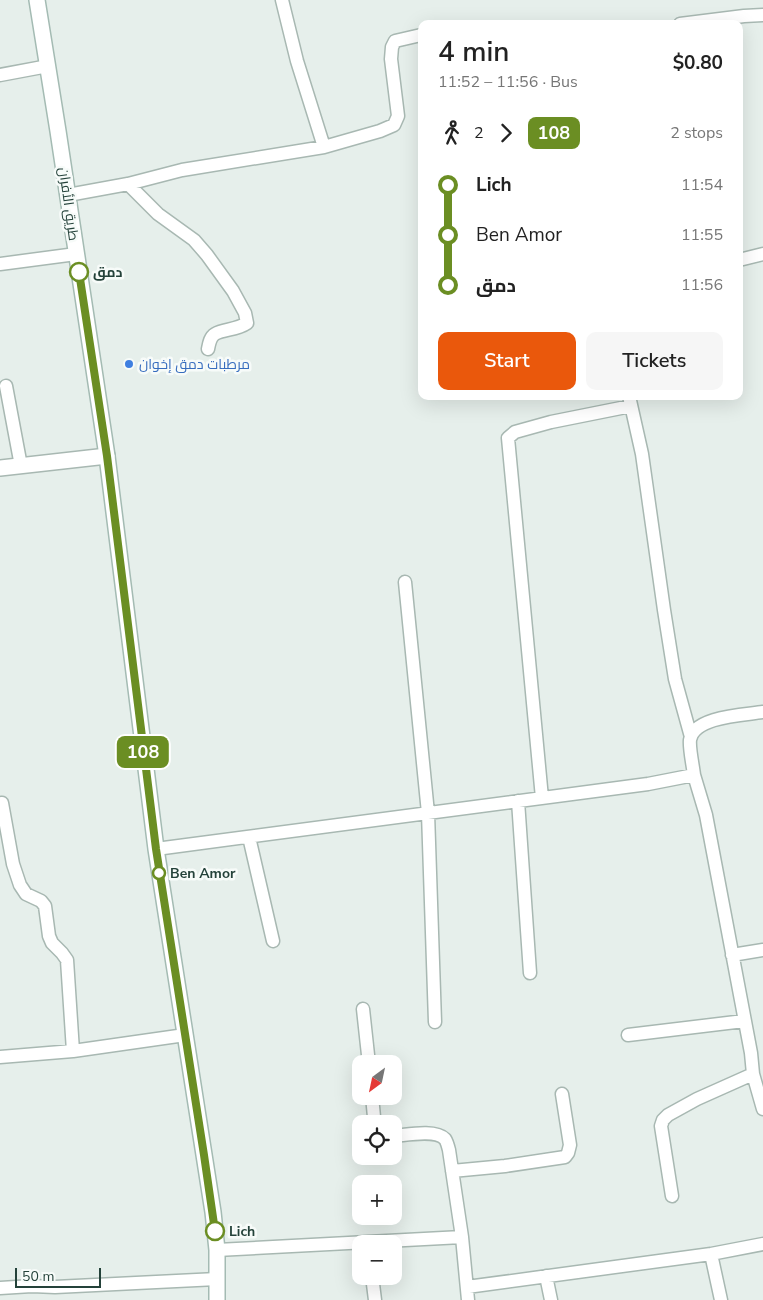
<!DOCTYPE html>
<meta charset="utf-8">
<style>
:root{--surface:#fff;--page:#f6f6f6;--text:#222;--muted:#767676;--accent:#ea580c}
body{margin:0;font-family:"Nunito Sans",Cairo,sans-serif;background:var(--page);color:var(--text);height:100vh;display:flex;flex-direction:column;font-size:19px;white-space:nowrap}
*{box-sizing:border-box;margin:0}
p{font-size:16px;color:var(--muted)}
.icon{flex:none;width:28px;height:28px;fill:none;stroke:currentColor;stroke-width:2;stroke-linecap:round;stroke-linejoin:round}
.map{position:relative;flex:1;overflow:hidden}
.side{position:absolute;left:418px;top:20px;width:325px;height:380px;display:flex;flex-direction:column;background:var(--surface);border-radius:10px;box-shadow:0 5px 20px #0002}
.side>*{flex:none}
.badge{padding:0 10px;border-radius:8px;font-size:18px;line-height:32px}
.needle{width:32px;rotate:213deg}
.fabs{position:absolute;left:352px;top:1055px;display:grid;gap:10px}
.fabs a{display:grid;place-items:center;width:50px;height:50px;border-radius:10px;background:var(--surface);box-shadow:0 5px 20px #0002;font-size:25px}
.scale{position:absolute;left:15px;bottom:12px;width:86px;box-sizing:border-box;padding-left:5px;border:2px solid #24423a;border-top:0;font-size:14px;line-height:18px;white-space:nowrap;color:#24423a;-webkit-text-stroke:4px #f7fbf9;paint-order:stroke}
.map>.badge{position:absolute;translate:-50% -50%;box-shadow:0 0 0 2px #fff}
.legs{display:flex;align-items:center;gap:8px;height:55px;padding:0 20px;font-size:16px}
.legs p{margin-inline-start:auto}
.headline{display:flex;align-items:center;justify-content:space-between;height:85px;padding:0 20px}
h1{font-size:28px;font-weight:600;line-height:38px}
.action{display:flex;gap:10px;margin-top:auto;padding:10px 20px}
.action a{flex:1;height:58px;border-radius:10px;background:var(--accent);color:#fff;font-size:20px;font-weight:600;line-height:58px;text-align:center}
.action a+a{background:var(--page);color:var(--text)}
ul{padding:0 20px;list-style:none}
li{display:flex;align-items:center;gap:18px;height:50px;font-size:19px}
li i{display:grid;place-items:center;width:8px;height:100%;margin:0 6px;background:currentColor}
li i::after{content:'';width:12px;height:12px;margin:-6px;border:4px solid;border-radius:50%;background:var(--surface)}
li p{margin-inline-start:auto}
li:first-child i{background:linear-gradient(#0000 50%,currentColor 0)}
li:last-child i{background:linear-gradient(currentColor 50%,#0000 0)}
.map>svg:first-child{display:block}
</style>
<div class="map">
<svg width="763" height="1300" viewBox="0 0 763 1300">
<rect width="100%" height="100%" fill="#e6efeb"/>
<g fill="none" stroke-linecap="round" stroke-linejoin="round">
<defs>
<path id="minor" d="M282,0L297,61L324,147
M680,24L744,16L763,15
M0,75L48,66
M128,184L158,214L194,240L207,255L233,291L245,313L247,323C237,330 223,329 215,334C210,337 209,344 208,349
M68,195L128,184L182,170L324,147L380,131L394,125L398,116L391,59L392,47L395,41L421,35
M739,260L763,254
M0,264L76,254
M6,386L21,466
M629,396L642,454L664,610L675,679L691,737
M405,582L428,813L435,1022
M542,798L508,438L515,432L551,422L631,406
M518,801L530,973
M2,803L13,864L20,885L26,894L41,901L45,906L49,936L52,943L62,953L67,960L73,1051
M249,837L273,941
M156,849L648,784L694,775C693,766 689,748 690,740C694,716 745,715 763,712
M732,955L763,950
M363,1009L369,1064
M628,1035L744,1021
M0,1057L73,1051L185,1035
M753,1074L763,1109
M372,1096L374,1117L377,1124
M394,1136C407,1135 435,1129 445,1139C447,1142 448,1146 449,1150L462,1237L468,1300
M452,1171L505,1166L565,1157L568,1153L570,1145L562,1094
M672,1196L661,1126L663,1120L668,1115L697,1099L753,1074L751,1053L706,815L694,775
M217,1250L462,1237
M711,1254L721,1300
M372,1276L375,1300
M546,1276L551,1300
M467,1287L711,1254L763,1244
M0,1288L32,1286L55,1287L217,1279"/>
<path id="tertiary" d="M0,468L107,456"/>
<path id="secondary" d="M37,0L58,131L107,456L156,849L213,1212L217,1250V1300"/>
</defs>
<use href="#minor" stroke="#a8b8b2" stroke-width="15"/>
<use href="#tertiary" stroke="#a8b8b2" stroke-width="18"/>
<use href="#secondary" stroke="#a4bbb3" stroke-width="18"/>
<use href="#minor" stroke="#fff" stroke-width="12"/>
<use href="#tertiary" stroke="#fff" stroke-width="15"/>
<use href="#secondary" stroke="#fff" stroke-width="15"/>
</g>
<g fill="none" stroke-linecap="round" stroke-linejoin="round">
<defs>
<path id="line-1" d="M79,272L107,456L156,849L204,1155L215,1231"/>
</defs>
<use href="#line-1" stroke="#fff" stroke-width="11"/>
<use href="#line-1" stroke="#6b8e23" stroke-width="8"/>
</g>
<g fill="#fff" stroke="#6b8e23" stroke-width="2.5">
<circle cx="79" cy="272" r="9"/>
<circle cx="159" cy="873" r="6"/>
<circle cx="215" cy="1231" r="9"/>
</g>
<circle fill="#3f7fe0" stroke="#f7fbf9" stroke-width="2" cx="129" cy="364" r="5"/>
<g text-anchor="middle" stroke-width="5" stroke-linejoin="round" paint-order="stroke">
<g font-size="14" fill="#24423a" stroke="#f7fbf9">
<text transform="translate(69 204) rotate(82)" y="5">طريق الأفران</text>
</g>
<g font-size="14" font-weight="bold" fill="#24423a" stroke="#f7fbf9" text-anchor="start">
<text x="93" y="277">دمق</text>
<text x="170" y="878">Ben Amor</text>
<text x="229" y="1236">Lich</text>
</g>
<g font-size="14" fill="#366cbe" stroke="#f7fbf9" text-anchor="start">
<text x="139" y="369">مرطبات دمق إخوان</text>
</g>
</g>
</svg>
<div class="fabs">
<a><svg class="needle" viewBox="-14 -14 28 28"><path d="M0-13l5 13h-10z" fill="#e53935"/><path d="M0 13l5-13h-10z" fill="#767676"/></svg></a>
<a><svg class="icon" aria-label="locate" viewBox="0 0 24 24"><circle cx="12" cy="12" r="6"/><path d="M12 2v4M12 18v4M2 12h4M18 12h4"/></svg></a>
<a>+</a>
<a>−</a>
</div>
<div class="scale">50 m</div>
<b class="badge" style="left:143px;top:752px;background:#6b8e23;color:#fff">108</b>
<section class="side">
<div class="headline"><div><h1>4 min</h1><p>11:52 – 11:56 · Bus</p></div><b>$0.80</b></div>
<div class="legs"><svg class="icon" aria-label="walk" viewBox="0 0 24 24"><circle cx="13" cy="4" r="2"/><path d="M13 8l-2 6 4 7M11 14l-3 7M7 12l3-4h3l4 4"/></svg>2<svg class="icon" aria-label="forward" viewBox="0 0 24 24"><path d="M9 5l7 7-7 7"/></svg><b class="badge" style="background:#6b8e23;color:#fff">108</b><p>2 stops</p></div>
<ul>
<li><i style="color:#6b8e23"></i><b>Lich</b><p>11:54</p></li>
<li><i style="color:#6b8e23"></i><span>Ben Amor</span><p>11:55</p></li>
<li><i style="color:#6b8e23"></i><b>دمق</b><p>11:56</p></li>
</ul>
<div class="action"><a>Start</a><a>Tickets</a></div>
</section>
</div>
